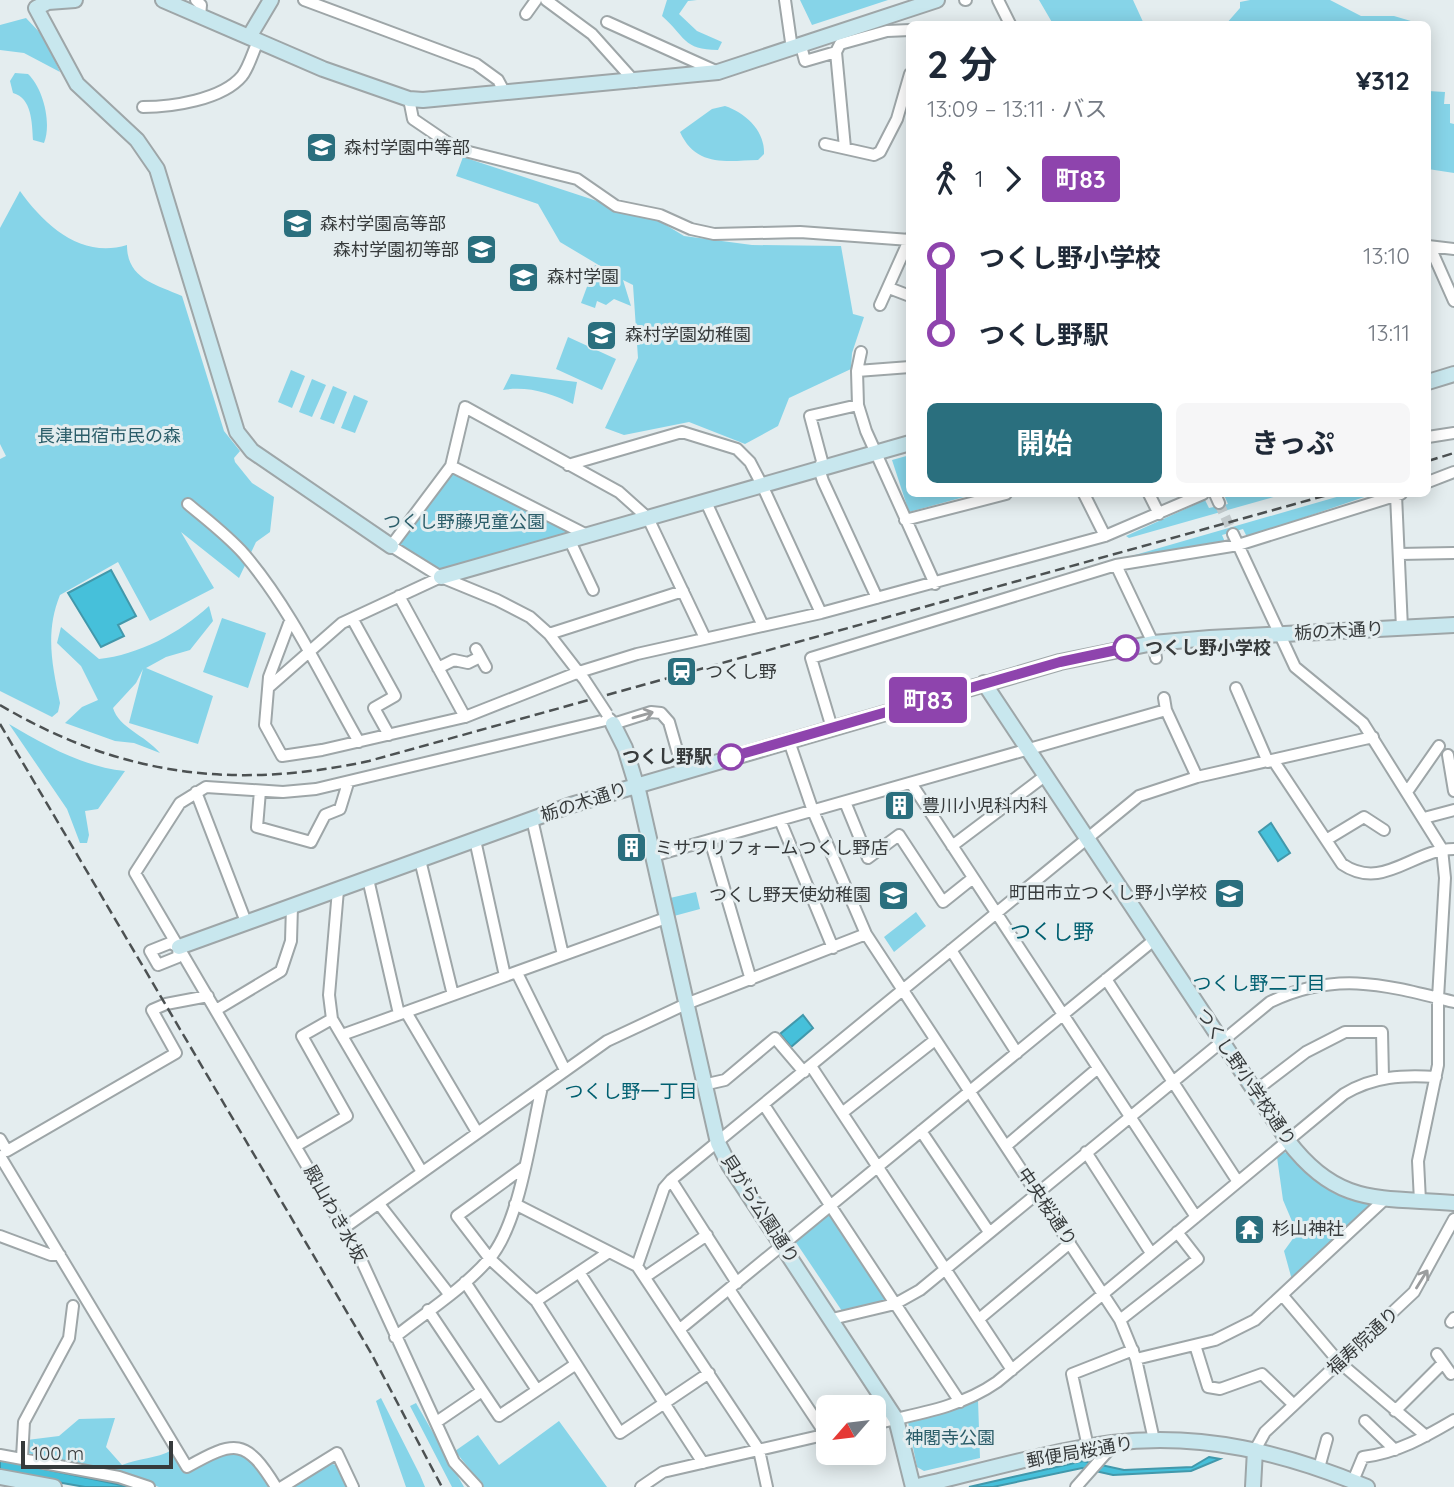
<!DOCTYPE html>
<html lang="ja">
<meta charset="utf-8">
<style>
:root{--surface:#fff;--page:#f6f6f7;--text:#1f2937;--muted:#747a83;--accent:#2a6f7e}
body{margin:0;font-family:Quicksand,"Noto Sans JP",sans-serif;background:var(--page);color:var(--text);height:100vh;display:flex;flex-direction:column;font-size:26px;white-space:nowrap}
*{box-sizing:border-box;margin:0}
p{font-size:23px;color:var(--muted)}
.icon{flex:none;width:38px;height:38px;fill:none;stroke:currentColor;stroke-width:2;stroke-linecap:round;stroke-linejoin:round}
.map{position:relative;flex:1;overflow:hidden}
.panel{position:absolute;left:906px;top:21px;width:525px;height:476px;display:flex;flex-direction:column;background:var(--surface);border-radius:10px;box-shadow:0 4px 18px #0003}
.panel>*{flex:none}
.badge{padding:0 14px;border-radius:5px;font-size:24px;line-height:46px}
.needle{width:46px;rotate:242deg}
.buttons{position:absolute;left:816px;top:1395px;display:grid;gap:14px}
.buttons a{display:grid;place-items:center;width:70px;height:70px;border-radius:10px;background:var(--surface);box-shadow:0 4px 18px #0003;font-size:35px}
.scale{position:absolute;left:21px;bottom:18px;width:152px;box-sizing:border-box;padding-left:7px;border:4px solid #373b3c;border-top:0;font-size:19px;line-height:24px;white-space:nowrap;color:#373b3c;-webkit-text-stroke:5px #e4edef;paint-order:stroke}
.map>.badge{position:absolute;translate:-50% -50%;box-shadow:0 0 0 4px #fff}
.legs{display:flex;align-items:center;gap:10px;height:77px;padding:0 21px;font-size:23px}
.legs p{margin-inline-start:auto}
.summary{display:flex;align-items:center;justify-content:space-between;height:119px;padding:0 21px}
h1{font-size:38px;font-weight:700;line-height:52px}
.button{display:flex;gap:14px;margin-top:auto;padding:14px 21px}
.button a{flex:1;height:80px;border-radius:10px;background:var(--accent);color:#fff;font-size:28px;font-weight:700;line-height:80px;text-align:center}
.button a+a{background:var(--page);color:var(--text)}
ul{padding:0 21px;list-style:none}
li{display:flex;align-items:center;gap:24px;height:77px;font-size:26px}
li i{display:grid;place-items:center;width:10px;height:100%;margin:0 9px;background:currentColor}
li i::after{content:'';width:18px;height:18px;margin:-9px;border:5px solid;border-radius:50%;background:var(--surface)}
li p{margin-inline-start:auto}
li:first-child i{background:linear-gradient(#0000 50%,currentColor 0)}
li:last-child i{background:linear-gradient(currentColor 50%,#0000 0)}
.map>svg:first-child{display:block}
</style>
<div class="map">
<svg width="1454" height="1487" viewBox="0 0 1454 1487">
<rect width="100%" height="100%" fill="#e4edef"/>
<path fill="#86d4e8" d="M667,0H697L688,1L679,14L697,31L722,42L718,50C683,50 685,36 662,16Z
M800,0H888L812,25Z
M1039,0H1133L1144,24H1053Z
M1250,0H1330L1361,16H1394L1421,24H1226L1240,8V2Z
M26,18L44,37L60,72L24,53L0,50V25Z
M15,73L28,74C43,88 52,123 44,143L33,140C32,123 32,98 13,93L10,81Z
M1428,91L1445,92L1444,104H1450V123L1454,124V173L1428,169Z
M725,106C746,113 765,131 764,154L758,160C725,161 696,167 680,132L712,109Z
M463,157L661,222L684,236L752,245L841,246L853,314L864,317L852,353L851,369L789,398L778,426L745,444L689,422L624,435L605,428L638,358L633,285L623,280L631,306L614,299L606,305L597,301L595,308L581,303L595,265L607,270L560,242L538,204L456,176Z
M20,191C45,226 82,259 127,245C127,279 155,284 182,296L224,431L240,451L234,458L235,462L252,483L274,497L270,532L256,542L239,578L181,532L214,588L150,621L118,562L60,595C45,632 52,665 60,703L58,712L52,717L0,691V459L6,456L0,444V228Z
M568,337L616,359L602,390L556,369Z
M291,370L305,376L292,408L278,402Z
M511,374L577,382L573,404C550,393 528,386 503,390Z
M312,379L326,385L312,417L299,412Z
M333,386L347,392L334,424L320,419Z
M354,395L368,401L355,433L341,428Z
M910,455V494H963L964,497L909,512L892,460Z
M453,473L568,530L567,535L440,570L398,544L443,483Z
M1230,494H1284L1129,538L1126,536L1205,500L1209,508L1228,504L1224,495Z
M1347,494H1373L1247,537L1243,529L1222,535L1225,542L1128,557Z
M209,606L213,621L190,650L166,657L146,668L213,696L198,744L129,723L143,669L136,683L113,708C119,728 145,735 160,753L134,743L115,741L65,723L82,707L98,700L81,666L57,643L61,627L99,659C138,655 180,633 209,606Z
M222,618L266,633L248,688L203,672Z
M9,724C45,745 83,767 125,771L98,809L85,811L89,835L87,843H80L67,809Z
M696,892L700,909L674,916L670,898Z
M916,912L926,926L894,952L884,937Z
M1283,1152L1287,1153C1308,1177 1335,1201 1368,1203L1369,1208L1292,1280L1284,1251L1297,1233L1283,1200L1277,1157Z
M829,1213L887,1300L842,1311L795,1241Z
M381,1398L420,1475L425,1487H406L376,1401Z
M978,1400L980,1458L924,1471L917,1467L908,1422Z
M416,1403L464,1487H452L410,1406Z
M115,1418L106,1447L122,1465C139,1458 156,1459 172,1450L186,1472C210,1458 219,1449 248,1456L271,1487H159L120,1473L27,1453V1440L59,1436L79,1419Z
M559,1421L607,1487H484L455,1451L478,1435L499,1465Z
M330,1463L338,1466L349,1487H291Z"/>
<path fill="#46c0da" stroke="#4298ab" stroke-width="2" d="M111,570L136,616L118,625L124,636L101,647L68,593Z
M1271,823L1290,853L1278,861L1259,832Z
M803,1015L813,1028L791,1047L780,1034Z
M1209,1457L1220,1459L1191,1471L1113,1475L1082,1468L993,1487H969L1083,1461L1124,1470L1192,1467Z
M0,1460L131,1487H85L0,1472Z"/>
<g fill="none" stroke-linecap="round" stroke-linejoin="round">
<path stroke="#c1c9cb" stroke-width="10" stroke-dasharray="10 5" stroke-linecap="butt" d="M1219,503L1233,534"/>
<defs>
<path id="street" d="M196,0L201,5L200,16
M304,0L476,64L498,80L505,93
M546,0L592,34L635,82
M785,0L792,49
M965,0H966
M998,0L1010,24
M526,14L536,0
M607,22L718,72
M801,46L805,61L836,52L845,148
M836,52L840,44L887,31L910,30
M409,99L413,119L457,149L577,179L616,206L660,215L691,229L714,234L800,232L910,240
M143,107C171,107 222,100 242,76C249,67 253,52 258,41
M825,144L874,155L880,152L897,119L910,74
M1428,246L1454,249
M1430,247L1454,301
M889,288L910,296
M880,305L910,238
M861,352L857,371L858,405L866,431L935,584
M857,371L910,367
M858,405L810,416L822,461L819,469L823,481L877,598
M1428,437L1454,433
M568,465L682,432L737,449L750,462L762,485L821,613
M451,466L587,535
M1428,482L1454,472
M1084,494L1105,536
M1149,494L1159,514
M1215,494L1219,503
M1396,495L1402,628
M706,502L763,626
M188,504C207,520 227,535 244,554C291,609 323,679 359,742
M905,520L1006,494
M1233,534L1295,667L1363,723L1442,849L1445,878L1438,998V1065L1418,1161L1420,1201
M570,541L593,590
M1399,554L1454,553
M1116,565L1153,643L1156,658
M399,596L465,717
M353,620L395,696L374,708L389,735
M290,621L269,677L265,725L282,756L322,750L465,717L579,672L637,654L821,613L1105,536L1203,494
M549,634L683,591
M476,649L486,667
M438,668L454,660L468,663L480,657
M583,678L549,634L530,617L497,600L441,577L391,546L451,466L465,407L619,492L648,518L705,638
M269,687L342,623L441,577
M1236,688L1268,762
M1164,698L1166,710L1197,777
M610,719L613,724L651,712L661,713L669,722L683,771
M832,728L811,658L1116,565L1238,545L1401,494
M791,747L813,811L866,934L1120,1320L1136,1359L1154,1440
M1448,755L1454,791
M1273,760L1342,864C1383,892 1413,849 1454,849
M911,783L1196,1217
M260,791L257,827L311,842L325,815L340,809L348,783
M196,792L246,922
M1407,792L1439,746
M845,802L868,858L899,835L943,902L973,878
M1424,818L1454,810
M532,819L563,955
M780,820L833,948
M475,840L505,976
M710,840L751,980
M1326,840L1364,817L1384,830
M952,846L1046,775
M653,856L1166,710
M420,860L453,995
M368,879L399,1014
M338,890L329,995L332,1019L422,1172
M170,943L179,947L178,957L158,965L150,951Z
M951,950L1017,1053
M517,973L565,1070
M1106,979L1238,1182
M216,1010L281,971L291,941L292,906
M406,1012L477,1132
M342,1035L666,918
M811,1066L1012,1370
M703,1085L725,1080L775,1038L804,1072
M1255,1091L1306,1052L1345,1032H1382L1383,1077
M764,1105L960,1402
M842,1113L935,1040
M921,1131L989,1232
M0,1139L7,1151L176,1053L152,1010L166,1004L208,996
M296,1146L347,1116L302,1036L332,1019
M1006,1146L1098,1068
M1086,1152L1151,1253
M0,1156L187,1467C235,1440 246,1438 276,1487
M523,1168L457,1216L490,1259L536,1301L620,1433L709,1373
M671,1180L737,1283
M379,1204L449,1294
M515,1204L637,1266L759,1450L767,1487
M344,1228L607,1041L686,1004L866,934
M0,1236L51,1255H60
M637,1266L664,1188L671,1180L1139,796L1197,777L1373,737
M579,1272L703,1463
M645,1277L707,1235
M465,1282L537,1390
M729,1289L826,1435
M1283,1296L1339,1362L1426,1436
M536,1301L609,1252
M428,1310L499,1416L576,1364
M832,1319L895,1304L920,1290L1270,1002C1336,970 1386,985 1454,1002
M979,1319L1070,1243
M1120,1320L1198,1259L1177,1232
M1451,1322L1454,1318
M680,1329L1154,940
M395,1337C426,1312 463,1289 489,1259C520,1224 531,1133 542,1087
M1195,1345L1208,1387L1220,1389L1262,1374L1294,1405
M1437,1354L1451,1374
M1136,1359L1215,1340L1255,1320L1384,1200
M1395,1411L1443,1363
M438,1421L482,1391
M1365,1421L1395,1450
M873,1424C916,1414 960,1408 997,1382L1344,1094C1374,1076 1402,1075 1436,1077
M1088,1447L1072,1374L1133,1350
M1255,1450L1265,1432L1414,1292L1454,1219
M0,1455L119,1477L149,1487
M22,1458L24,1422L69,1338L73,1306
M1319,1468L1327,1439
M1353,1481L1363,1457C1397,1453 1425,1437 1454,1420
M282,1487L337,1453L353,1487
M477,1487L454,1462L358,1253L135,873L180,803L206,787L283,792L316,789L610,719
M641,1487L663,1472L828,1434
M1076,1487L1115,1443"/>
<path id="secondary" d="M75,0L48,2L36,8L77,84L137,140L157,169L237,432L252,451L391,546
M163,0L323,69L409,99L423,100L718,72L937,0
M249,37L271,0
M1428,382L1454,374
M441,577L910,443
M984,683L1288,1141C1338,1207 1380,1197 1454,1203
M613,724L625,748L639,794L718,1143L729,1165L896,1419L913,1487
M179,947L571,805L1060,662L1153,643L1210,638L1454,625
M0,1477L54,1487
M914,1487C979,1472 1046,1452 1112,1443C1201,1432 1286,1453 1367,1487
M1253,1487L1255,1450"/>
</defs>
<use href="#street" stroke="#9ea6a8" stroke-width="14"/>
<use href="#secondary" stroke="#9ea6a8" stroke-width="18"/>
<use href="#street" stroke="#fff" stroke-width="10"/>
<use href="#secondary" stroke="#c8e7ee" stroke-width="14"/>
<path stroke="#4c5152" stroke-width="2.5" stroke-dasharray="10 5" stroke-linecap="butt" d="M1428,461L1454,453
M0,705C120,776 234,790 369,761L1331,494
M0,724L371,1353L442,1487"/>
<defs>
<path id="street-bridge" d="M584,679L607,714"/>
</defs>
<use href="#street-bridge" stroke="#9ea6a8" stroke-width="14" stroke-linecap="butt"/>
<use href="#street-bridge" stroke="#fff" stroke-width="10"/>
</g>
<defs><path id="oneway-shaft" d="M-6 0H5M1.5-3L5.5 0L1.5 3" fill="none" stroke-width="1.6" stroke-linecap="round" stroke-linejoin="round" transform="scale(1.75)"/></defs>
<g stroke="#9b9d9e">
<use href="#oneway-shaft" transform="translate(643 715) rotate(-16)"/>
<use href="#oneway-shaft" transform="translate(1422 1279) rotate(-58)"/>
</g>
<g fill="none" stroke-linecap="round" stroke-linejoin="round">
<defs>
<path id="line-1" d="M731,757L1060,662L1126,648"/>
</defs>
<use href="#line-1" stroke="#fff" stroke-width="16"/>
<use href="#line-1" stroke="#8e44ad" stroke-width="10"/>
</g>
<defs>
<symbol id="school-square" viewBox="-11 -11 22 22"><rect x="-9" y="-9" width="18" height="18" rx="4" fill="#2a6f7e" stroke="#e4edef"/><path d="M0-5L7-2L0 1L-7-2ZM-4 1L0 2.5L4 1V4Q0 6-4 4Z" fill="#fff"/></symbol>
<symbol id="station-square" viewBox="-11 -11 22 22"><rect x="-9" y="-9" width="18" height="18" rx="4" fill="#2a6f7e" stroke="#e4edef"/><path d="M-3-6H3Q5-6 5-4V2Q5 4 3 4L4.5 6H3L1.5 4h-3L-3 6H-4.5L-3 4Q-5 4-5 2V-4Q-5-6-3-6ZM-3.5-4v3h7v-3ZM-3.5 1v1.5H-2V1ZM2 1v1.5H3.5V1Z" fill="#fff"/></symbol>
<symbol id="building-square" viewBox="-11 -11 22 22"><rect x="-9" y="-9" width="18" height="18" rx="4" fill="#2a6f7e" stroke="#e4edef"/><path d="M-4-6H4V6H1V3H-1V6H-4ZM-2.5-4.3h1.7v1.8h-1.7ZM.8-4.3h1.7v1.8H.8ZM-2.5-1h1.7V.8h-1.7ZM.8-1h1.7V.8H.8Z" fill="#fff"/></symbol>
<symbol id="temple-square" viewBox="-11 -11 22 22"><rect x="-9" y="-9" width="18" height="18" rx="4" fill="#2a6f7e" stroke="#e4edef"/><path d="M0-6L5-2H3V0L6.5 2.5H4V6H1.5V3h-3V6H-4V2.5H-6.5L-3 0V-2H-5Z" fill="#fff"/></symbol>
</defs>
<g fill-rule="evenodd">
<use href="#school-square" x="304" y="130" width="35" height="35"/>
<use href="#school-square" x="280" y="206" width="35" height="35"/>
<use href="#school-square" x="464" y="232" width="35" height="35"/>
<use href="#school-square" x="506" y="260" width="35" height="35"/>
<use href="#school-square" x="584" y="318" width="35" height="35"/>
<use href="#station-square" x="664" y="654" width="35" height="35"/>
<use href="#building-square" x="882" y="788" width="35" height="35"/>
<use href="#building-square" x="614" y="830" width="35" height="35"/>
<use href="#school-square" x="1212" y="876" width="35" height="35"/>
<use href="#school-square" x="876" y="878" width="35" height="35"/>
<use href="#temple-square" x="1232" y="1212" width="35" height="35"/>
</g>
<g fill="#fff" stroke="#8e44ad" stroke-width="3.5">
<circle cx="1126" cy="648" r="12"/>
<circle cx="731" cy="757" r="12"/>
</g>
<g text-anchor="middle" stroke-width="6" stroke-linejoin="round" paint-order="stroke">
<g font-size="18" fill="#373b3c" stroke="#e4edef" text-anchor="start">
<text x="344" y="154">森村学園中等部</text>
<text x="320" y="230">森村学園高等部</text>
<text x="459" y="256" text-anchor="end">森村学園初等部</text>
<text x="547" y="283">森村学園</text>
<text x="625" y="341">森村学園幼稚園</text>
<text x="705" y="678">つくし野</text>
<text x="922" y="812">豊川小児科内科</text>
<text x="655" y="854">ミサワリフォームつくし野店</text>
<text x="1207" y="899" text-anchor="end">町田市立つくし野小学校</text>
<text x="871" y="901" text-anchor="end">つくし野天使幼稚園</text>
<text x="1272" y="1235">杉山神社</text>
</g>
<g font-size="18" fill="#2c5e6a" stroke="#e4edef">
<text x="109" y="442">長津田宿市民の森</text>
<text x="464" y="528">つくし野藤児童公園</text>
<text x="950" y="1444">神閣寺公園</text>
</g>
<g font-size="18" fill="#373b3c" stroke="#e4edef">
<text transform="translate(1339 631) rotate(-3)" y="6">栃の木通り</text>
<text transform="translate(584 802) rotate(-18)" y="6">栃の木通り</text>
<text transform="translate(1246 1077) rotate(56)" y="6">つくし野小学校通り</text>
<text transform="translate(1047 1207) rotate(56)" y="6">中央桜通り</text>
<text transform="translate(760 1209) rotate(57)" y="6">貝がら公園通り</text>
<text transform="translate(335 1214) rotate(61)" y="6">殿山わき水坂</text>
<text transform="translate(1363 1341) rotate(-43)" y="6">福寿院通り</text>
<text transform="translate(1080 1452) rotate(-10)" y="6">郵便局桜通り</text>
</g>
<g font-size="18" font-weight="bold" fill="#373b3c" stroke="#e4edef" text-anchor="start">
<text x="1145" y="654">つくし野小学校</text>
<text x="712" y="763" text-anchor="end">つくし野駅</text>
</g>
<g font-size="19" fill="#005f70" stroke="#e4edef">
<text x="1259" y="990">つくし野二丁目</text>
<text x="631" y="1098">つくし野一丁目</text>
</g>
<g font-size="21" fill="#005f70" stroke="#e4edef">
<text x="1052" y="939">つくし野</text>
</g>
</g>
</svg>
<div class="buttons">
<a><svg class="needle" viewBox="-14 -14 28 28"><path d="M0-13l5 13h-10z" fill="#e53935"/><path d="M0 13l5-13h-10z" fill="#747a83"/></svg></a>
</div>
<div class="scale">100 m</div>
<b class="badge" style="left:928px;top:700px;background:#8e44ad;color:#fff">町83</b>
<section class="panel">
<div class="summary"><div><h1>2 分</h1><p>13:09 – 13:11 · バス</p></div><b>¥312</b></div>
<div class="legs"><svg class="icon" aria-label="walk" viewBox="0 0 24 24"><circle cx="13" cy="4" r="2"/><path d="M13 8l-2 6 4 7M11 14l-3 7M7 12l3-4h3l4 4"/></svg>1<svg class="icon" aria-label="forward" viewBox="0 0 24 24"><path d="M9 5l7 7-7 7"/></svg><b class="badge" style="background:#8e44ad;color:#fff">町83</b></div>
<ul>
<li><i style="color:#8e44ad"></i><b>つくし野小学校</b><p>13:10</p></li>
<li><i style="color:#8e44ad"></i><b>つくし野駅</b><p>13:11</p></li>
</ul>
<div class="button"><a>開始</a><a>きっぷ</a></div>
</section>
</div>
